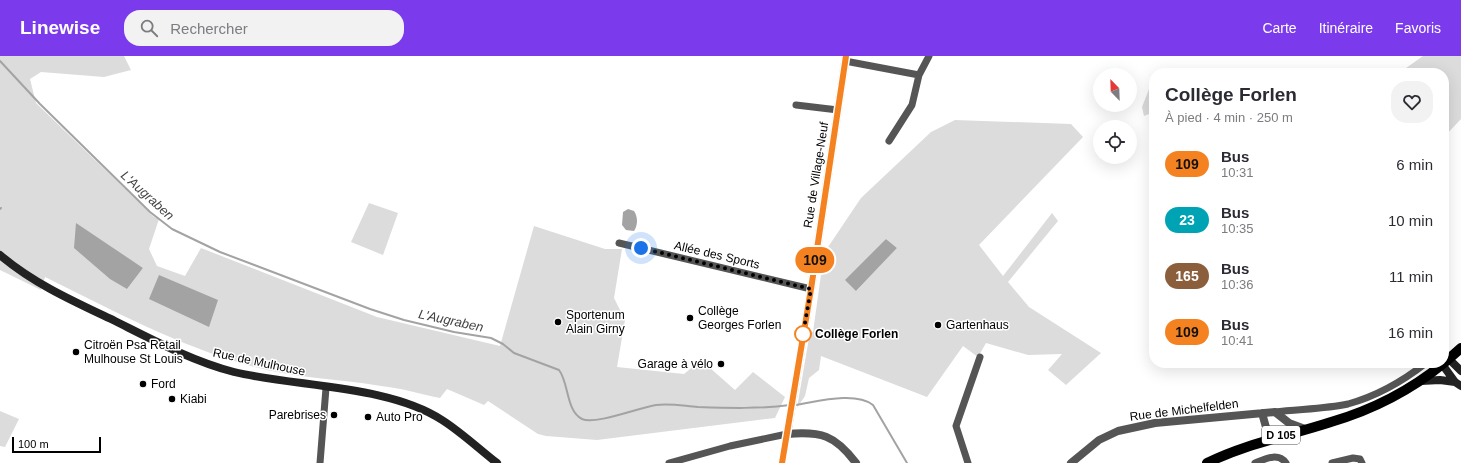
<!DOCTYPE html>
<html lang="fr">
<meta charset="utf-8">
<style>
:root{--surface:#fff;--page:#f2f2f3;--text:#2b2b33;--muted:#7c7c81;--accent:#7c3aed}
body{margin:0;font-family:Helvetica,sans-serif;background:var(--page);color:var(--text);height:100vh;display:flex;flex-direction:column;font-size:15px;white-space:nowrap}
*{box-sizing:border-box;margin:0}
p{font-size:13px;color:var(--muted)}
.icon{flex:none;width:22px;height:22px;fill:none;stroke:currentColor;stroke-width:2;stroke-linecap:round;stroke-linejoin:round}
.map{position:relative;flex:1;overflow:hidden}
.drawer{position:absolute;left:1149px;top:12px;width:300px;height:300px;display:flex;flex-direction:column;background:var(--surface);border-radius:16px;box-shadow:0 4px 16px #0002}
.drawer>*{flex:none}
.badge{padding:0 8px;border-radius:13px;font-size:14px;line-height:26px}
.needle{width:26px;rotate:337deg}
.controls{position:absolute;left:1093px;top:12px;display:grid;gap:8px}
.controls a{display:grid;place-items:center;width:44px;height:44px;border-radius:50%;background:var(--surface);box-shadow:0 4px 16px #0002;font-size:20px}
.scale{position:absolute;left:12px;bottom:10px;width:89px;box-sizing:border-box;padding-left:4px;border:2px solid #000;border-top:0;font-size:11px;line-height:14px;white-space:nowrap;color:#000;-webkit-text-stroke:3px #fff;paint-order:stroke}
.you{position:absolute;width:20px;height:20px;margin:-10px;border:3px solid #fff;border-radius:50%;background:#1a73e8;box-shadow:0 0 0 6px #1a73e833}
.map>.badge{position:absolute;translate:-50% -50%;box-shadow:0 0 0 2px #fff}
.round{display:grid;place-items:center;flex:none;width:42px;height:42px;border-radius:16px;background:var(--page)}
.summary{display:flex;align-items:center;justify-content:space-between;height:68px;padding:0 16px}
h1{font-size:19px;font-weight:600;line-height:30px}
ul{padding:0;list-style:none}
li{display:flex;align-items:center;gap:12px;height:56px;padding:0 16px}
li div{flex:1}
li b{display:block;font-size:15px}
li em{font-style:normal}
li .badge{min-width:44px;font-weight:700;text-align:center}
header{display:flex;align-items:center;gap:24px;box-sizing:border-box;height:56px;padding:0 20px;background:var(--accent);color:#fff}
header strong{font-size:19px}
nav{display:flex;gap:22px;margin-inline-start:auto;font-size:14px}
.search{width:280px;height:36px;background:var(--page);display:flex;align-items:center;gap:10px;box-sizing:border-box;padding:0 14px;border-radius:16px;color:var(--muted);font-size:15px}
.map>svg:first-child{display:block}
</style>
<header>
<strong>Linewise</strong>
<div class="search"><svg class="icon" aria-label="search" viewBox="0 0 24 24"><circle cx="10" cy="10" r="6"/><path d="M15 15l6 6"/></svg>Rechercher</div>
<nav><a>Carte</a><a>Itinéraire</a><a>Favoris</a></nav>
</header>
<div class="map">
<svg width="1461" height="407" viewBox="0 0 1461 407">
<rect width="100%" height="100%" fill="#fff"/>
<path fill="#dcdcdc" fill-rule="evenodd" d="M0,0H124L131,14L104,21L41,16L30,23L36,47L154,161L159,163L149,193L157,210L185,220L201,192L377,261L500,290L534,170L605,193H622L614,242L625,264L617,311L684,318L701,304L735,334L753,316L785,341L775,362L597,384L546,380L538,378L488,345L484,349L447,333L440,342C420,338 401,332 381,330C338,323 293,322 251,310C179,290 112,254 45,221L41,234L0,214ZM120,198L143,212L127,233Z
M1423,0H1461V63L1444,81V17H1399Z
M1151,28H1154V56L1144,60L1142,51Z
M955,64L1071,68L1083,81L979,189L1003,220L1052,157L1058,165L1008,226L1029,251L1101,297L1066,329L1048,314L1062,298L1028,299L986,287L978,301L963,290L927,341L821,300L819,314L809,322L805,340L797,352L810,276H813L824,197L861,142L931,76ZM886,183L897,192L856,235Z
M369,147L398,157L383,199L351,186Z
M0,355L19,363L5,391L0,390Z"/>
<path fill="#a3a3a3" d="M628,153L634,155C638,161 638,169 634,175L626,174L622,169L623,156Z
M76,167L143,212L127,233L110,223L74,192Z
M886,183L897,192L856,235L845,224Z
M159,219L218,244L209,271L149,243Z"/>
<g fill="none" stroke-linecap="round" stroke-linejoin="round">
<path stroke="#a3a3a3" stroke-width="2" d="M0,5L40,48L150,156L172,173L220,196L370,253L404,264L454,276L491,282L503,288L514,297L559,314C569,327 566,355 582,363C595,369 638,352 656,349C670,347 684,350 698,351C728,352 761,353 790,349
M0,153L1,152
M795,349C816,346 855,335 873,349L907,407"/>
<path stroke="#555" stroke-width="7" d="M845,5L919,19
M796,49L838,54
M889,85L912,49L919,19L929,0
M619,187L811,233
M1275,356C1298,353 1325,353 1348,348C1377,340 1403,325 1426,307
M320,407L326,332
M669,407L730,390L787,378L782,407
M968,407L956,370L980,301
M1255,407C1265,403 1278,396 1286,407
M1332,407L1353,402L1360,403L1362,407"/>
<path stroke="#555" stroke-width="8" d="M846,0L811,233L787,378C821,375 835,379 856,407
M1262,357L1269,382
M1071,407L1099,384L1118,375L1155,367L1275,356L1289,367L1305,373"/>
<path stroke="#222" stroke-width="8" d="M0,199C34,228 75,246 115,265C153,284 192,305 234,316C296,331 389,329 442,364C461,376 479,393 497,407
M1449,303L1461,315
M1442,308L1455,326L1461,330
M1421,325L1440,324L1455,326"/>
<path stroke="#000" stroke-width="10" d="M1444,307L1461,292
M1207,407C1248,387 1288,380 1331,366C1372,354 1411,334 1444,307"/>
</g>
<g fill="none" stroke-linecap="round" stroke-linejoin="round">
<defs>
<path id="line" d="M782,407L811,233L846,0"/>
</defs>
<use href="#line" stroke="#fff" stroke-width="9"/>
<use href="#line" stroke="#f58220" stroke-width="6"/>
<path stroke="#000" stroke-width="4" stroke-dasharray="0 7.2" d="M641,192L811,233L803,278"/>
</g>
<g fill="#000" stroke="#fff" stroke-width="1.5">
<circle cx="690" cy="262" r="4"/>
<circle cx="558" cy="266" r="4"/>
<circle cx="938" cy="269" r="4"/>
<circle cx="76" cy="296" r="4"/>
<circle cx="721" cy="308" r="4"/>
<circle cx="143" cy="328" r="4"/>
<circle cx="172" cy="343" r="4"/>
<circle cx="334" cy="359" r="4"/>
<circle cx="368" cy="361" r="4"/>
</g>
<circle fill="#fff" stroke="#f58220" stroke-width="2" cx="803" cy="278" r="8"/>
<g text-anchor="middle" stroke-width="3" stroke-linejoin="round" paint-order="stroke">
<rect fill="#fff" stroke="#4c4c4c" stroke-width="1" x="1262" y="370" width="38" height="18" rx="3"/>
<g font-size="11" font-weight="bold" fill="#000">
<text x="1281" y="383">D 105</text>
</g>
<g font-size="12" fill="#000" stroke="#fff">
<text transform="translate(816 119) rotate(-81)" y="4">Rue de Village-Neuf</text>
<text transform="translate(717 199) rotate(13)" y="4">Allée des Sports</text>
<text transform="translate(259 306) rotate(12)" y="4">Rue de Mulhouse</text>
<text transform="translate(1184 354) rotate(-7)" y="4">Rue de Michelfelden</text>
</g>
<g font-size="12" fill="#000" stroke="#fff" text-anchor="start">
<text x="698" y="259">Collège<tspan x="698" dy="14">Georges Forlen</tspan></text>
<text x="566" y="263">Sportenum<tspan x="566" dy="14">Alain Girny</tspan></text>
<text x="946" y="273">Gartenhaus</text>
<text x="84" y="293">Citroën Psa Retail<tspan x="84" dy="14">Mulhouse St Louis</tspan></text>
<text x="713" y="312" text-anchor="end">Garage à vélo</text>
<text x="151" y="332">Ford</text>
<text x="180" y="347">Kiabi</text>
<text x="326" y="363" text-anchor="end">Parebrises</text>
<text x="376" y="365">Auto Pro</text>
</g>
<g font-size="12" font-weight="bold" fill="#000" stroke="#fff" text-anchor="start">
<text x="815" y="282">Collège Forlen</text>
</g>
<g font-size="13" font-style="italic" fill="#444" stroke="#fff">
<text transform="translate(148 139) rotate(42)" y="5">L'Augraben</text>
<text transform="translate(451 264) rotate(12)" y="5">L'Augraben</text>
</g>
</g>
</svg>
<div class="controls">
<a><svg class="needle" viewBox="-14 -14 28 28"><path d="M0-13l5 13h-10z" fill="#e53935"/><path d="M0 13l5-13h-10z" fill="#7c7c81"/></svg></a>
<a><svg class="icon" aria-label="locate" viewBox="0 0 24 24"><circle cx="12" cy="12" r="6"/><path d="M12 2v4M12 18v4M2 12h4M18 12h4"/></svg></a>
</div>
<div class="scale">100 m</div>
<div class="you" style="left:641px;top:192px"></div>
<b class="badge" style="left:815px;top:204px;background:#f58220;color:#111">109</b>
<section class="drawer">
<div class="summary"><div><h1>Collège Forlen</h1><p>À pied · 4 min · 250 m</p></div><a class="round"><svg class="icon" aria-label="heart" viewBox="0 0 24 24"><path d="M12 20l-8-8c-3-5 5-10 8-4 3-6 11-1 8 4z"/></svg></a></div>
<ul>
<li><span class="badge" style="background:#f58220;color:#111">109</span><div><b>Bus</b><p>10:31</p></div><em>6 min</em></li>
<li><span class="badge" style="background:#00a3b4;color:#fff">23</span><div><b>Bus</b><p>10:35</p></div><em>10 min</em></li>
<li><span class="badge" style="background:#8b5e3c;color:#fff">165</span><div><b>Bus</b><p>10:36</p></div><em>11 min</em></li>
<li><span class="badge" style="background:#f58220;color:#111">109</span><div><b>Bus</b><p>10:41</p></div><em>16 min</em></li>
</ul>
</section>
</div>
